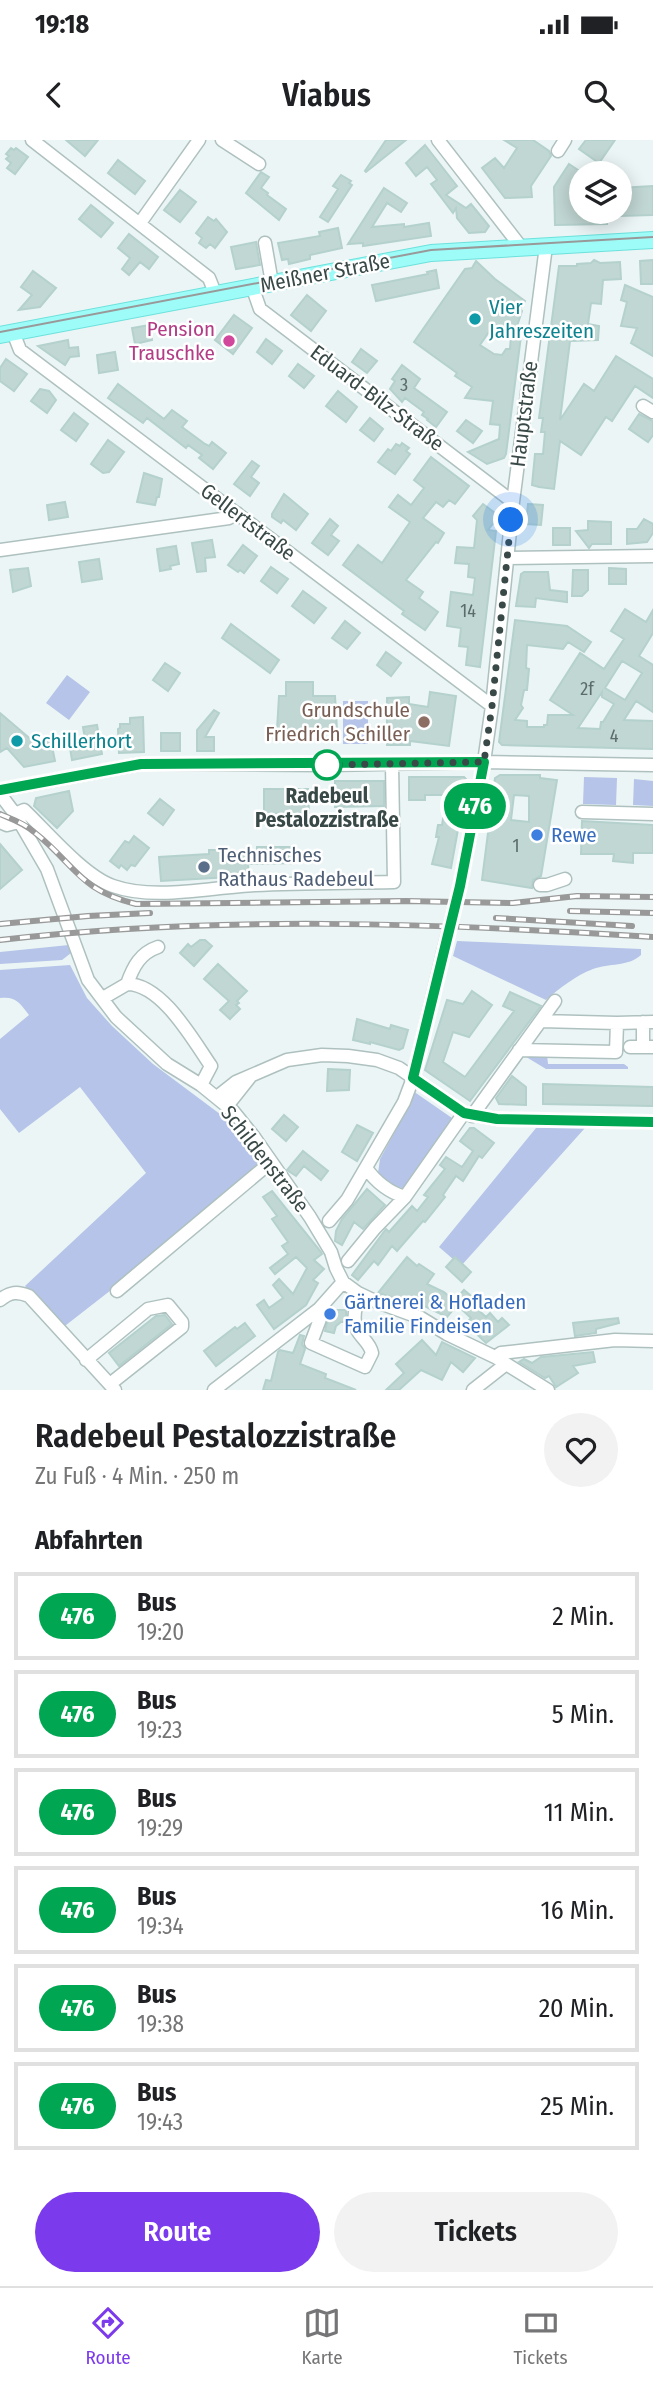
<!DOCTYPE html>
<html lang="de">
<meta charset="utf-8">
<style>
:root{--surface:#fff;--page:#f2f2f2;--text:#202124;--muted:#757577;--line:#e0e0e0;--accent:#7c3aed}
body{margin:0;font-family:"Fira Sans Condensed",sans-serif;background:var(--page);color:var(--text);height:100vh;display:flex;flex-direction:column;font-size:26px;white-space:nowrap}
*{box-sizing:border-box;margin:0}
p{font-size:23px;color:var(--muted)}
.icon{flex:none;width:38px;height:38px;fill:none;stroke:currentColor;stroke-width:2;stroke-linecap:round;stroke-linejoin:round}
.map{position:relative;height:1250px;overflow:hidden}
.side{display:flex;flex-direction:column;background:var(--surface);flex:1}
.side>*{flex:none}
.badge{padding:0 14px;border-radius:23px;font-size:24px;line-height:46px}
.controls{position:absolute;left:569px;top:21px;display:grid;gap:14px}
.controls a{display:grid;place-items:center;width:63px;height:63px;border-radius:50%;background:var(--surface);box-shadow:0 4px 18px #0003;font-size:35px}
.you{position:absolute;width:35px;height:35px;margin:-18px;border:5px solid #fff;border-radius:50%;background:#1a73e8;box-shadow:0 0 0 10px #1a73e833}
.map>.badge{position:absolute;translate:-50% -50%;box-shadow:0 0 0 4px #fff}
h2{padding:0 35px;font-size:26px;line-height:63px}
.round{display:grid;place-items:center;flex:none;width:74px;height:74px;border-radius:37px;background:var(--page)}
.summary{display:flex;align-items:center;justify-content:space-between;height:119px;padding:0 35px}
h1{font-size:33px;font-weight:600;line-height:52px}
.action{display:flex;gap:14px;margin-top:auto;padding:14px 35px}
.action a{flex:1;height:80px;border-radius:42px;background:var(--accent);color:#fff;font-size:28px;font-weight:600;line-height:80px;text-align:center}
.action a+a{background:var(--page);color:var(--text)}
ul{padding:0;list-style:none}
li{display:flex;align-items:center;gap:21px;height:88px;margin:0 14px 10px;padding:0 21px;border:4px solid var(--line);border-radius:0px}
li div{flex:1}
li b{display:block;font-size:26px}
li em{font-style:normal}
li .badge{min-width:77px;font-weight:700;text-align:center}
.status{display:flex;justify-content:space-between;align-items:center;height:49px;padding:0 35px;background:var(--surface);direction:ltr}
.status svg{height:19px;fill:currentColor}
header{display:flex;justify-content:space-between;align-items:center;height:91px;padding:0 35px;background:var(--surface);font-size:32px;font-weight:600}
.tab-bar{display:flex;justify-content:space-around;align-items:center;height:98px;border-top:2px solid var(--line);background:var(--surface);font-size:19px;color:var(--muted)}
.tab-bar a{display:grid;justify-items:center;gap:4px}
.tab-bar .on{color:var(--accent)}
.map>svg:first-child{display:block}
</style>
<div class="status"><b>19:18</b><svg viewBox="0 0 49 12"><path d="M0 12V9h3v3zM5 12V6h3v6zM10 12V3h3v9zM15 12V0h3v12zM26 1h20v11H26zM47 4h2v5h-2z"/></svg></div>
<header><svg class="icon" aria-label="back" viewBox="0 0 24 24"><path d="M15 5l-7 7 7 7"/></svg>Viabus<svg class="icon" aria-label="search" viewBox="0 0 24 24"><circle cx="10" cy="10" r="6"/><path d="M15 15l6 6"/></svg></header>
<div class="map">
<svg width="653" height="1250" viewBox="0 0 653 1250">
<rect width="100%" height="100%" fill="#ebf5f5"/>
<path fill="#b5c4e8" d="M67,535L90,552L69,580L46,563Z
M343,561H368V604H343Z
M584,637L617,638L616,665L583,664Z
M634,639L653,641V666L633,665Z
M457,801L641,809V815C628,827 609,823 593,829C575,836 560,848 546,860L453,816Z
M69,805L71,813L62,820L0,824V812Z
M70,825L87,858L112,886L153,924L232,983L263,1025L174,1101L61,1189L25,1146L146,1033L80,947L19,993L0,969V899L29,875C20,863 16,856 0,858V830Z
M523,915H547L548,924H624L628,927V929H546Z
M413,951L452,978L413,1038L403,1048L393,1047L378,1033L380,1019L404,975Z
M536,988H585L461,1126L439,1107Z"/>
<path fill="#c1d7d3" stroke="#b4d1cd" stroke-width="2" fill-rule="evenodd" d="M66,0H98L85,16Z
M386,0H406L366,32L365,31Z
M504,0H533L549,11L551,16L531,46L532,57L505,58L482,28L495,18L504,28L517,8Z
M586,0H615L599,23L579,9Z
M425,5L457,46L446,55L466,68L471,64L489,86L485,92L469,93L457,78L456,68L453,73L431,44L437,40L427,27L416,36L406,23Z
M11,8L14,10L16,8L28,17L15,34L7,28L11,23L6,19L9,16L6,14Z
M118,20L145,41L135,54L108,33Z
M569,24L581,32V72H607V84L555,85L554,47Z
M261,32L269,37L261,48L268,53L267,55L286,69L279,80L246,53Z
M341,35L351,41L349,43L352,45L328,82L320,77L338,49L333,46Z
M653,46V75L620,76V48Z
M384,48L407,63L401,72L387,63L372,87L404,84V87L429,83L431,96L363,106V103L348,104Z
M180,50L196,62L180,82L164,70Z
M91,65L113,83L101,97L79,79Z
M208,77L214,81L216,79L227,92L215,108L210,104L206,108L199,103L202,98L196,93Z
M338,88L342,108L310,115V119L289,124L288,119L282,120L278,103L320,96L319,92Z
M129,94L158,117L149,129L140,122L129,135L122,129L130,118L118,108Z
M256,102L260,125L236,129L231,107Z
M594,120L600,123L620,122L621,139L603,140L601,164L591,163L588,184L599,186L598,200L570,201L560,280L584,244L594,251L616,216L653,239V258L635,246L612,281L606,277L581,315L560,301L554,349L539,347L532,345L535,314H543L545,292H541L543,278H539L559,126H577V124L591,123Z
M653,120V144H641L640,121Z
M476,121L495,139L525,161L520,169L522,171L516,189L493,186L480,205L494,214L502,215L506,209H510L511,195L521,196L506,314L504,318L487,324L468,312L499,299L500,285L490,284L493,261L465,258L472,247L455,236L457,233L414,202L465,129L472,128Z
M436,130L439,148L376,161L372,145L428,134L427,132Z
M33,131L56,148L40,167L19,170L32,155L21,147Z
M625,145L653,157V216L631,203L637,188L621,186L627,162L621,160Z
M307,155L326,171L311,191L291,175Z
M234,175L252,188L233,214L215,200Z
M150,185L152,200L135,204L132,188Z
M266,199L282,211L272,224L257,212Z
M68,200L69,208L78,207L79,216L70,217L65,225L38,206Z
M361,209L377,221L367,233L352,222Z
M115,212L118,230L99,233L97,215Z
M6,219L27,234L14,251L0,241V228Z
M298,224L314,236L304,248L289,236Z
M402,225L420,239L414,248L447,272L436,287L427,280L428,279L422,275L424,272L405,258L402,262L390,249L395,241L392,239Z
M118,244L164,279L172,270L187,281L182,287L205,304L209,306L212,302L226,313L213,329L199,318L202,315L188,305L186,308L147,278L143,283L108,258Z
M40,249L49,251L56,260L47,273L31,261Z
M338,251L357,267L346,282L326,266Z
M74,273L88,284L76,301L61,290Z
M639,274L653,281V295L648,302L629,289Z
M370,278L383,289L374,301L360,290Z
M466,280L482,291L473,303L457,291Z
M108,300L124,312L109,332L103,333L91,324Z
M402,303L409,308L406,311L410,314L395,334L378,322L388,309L391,311L396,304L400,306Z
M431,317L469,346L455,364L449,360L443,367L436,362L423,378L444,393L438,403L436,402L406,440L423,452L419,458L438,472L425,490L402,474L404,471L343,425L358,405L382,423L410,382L389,367L398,355L411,365L424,348L414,340Z
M252,321L259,326L251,337L259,343L250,356L234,344Z
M144,333L162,339L159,357H157L155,365L137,362Z
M284,354L308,374L296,390L283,380L281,383L272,377V374Z
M65,362L68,377L49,380L47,365Z
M483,364L499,376L488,390L496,391L480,527L466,525L468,507L459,506L461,488L447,486L451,452L473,455L475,438L468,437L469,424L455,423L457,407L474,408L477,380L473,376Z
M528,364L543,365L541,385L526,384Z
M330,379L338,386L331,395L339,401L328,415L312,403Z
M644,379L653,384V393L647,402L627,404V389H637Z
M588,381L611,382V404H592L589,408L576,391L588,390Z
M553,388H570V405H553Z
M212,400L215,417L205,418L206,431L197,432L192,403Z
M243,405L257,416L244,433L240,430L238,432L228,425Z
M176,406L179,424L170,426L171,429L160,431L157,409Z
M99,419L102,439L82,442L79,422Z
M271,427L288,439L277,453L261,441Z
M28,428L31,446L13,452L10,430Z
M609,428L626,429V444H609Z
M573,430H588V450L582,456H572Z
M524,432H548L550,450L567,452V462L536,458L535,467L516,466L521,434Z
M303,451L326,468L314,483L292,466Z
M625,469L646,482L653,470V493L639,516L653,525V572L636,561L624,580L653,581V609L502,605L499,602L515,480L567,486L591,502L584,512L568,502L563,509L527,505L526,528L529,529L527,550H524L521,565L523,568L515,580L527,581V587H544V585H547L548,575H573L550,560L580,513L604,529L624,499L611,491ZM622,521L642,533L625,560L605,548ZM602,552V557L614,564L603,582H601L600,589L578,588Z
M345,481L360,493L347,509L332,498Z
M231,484L279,520L270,533L222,498Z
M386,512L401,523L391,536L377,525Z
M165,523L180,533L168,551L153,540Z
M286,542H313V556H335L337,590H277L279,556H286Z
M430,552L456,556L449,606L410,601V605H387V558L409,557V564L428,567Z
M214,570L219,573L205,597H214V611H197V590Z
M0,573L34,602L51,601L55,621L24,627L7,608L0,612Z
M143,577L144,612L119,613L118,589L120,588V584H130V578Z
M97,585L102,614L72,620L69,602L85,599L83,587Z
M161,593H180V611H161Z
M500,635H540V638L557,640L541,736L533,740L532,748L482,740L495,638ZM514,655L529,656V682L511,680Z
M409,637H464L467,640L451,728L432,724L439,697H436L438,685H442L447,655H425V660H409Z
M335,641H384V666L335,667Z
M264,649H308L309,673L264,674Z
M69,651L73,671L57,688L34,666L36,658Z
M160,659L174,670L163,685L148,673Z
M582,681L653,685V713H633V723L613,721L614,714H581Z
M134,696L149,708L135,726L131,725L127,730L121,725L119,728L110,721L125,701L129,703Z
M0,704L22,730L0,749Z
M257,707H296V723L248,724L249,736L161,741L159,717L209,714V710H222V714L257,712Z
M200,800H205L212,806L194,826L180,813L188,804L191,807Z
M218,824L247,851L237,861L239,863L236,865L240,869L230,879L220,870L229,861L204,839Z
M472,851L492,865L469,897L453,892L443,922L465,937L514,871L503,866L510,852L541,866L470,961L425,930L447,860L463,864Z
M357,879L390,889L391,885L408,890L403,908L399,910L370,902V904L353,900Z
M328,929L350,930L349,950L327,951Z
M512,936L526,947V965L499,964L496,958Z
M543,944L653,947V966L543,964Z
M284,975L298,987L286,1001L272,989Z
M357,985L373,993L357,1021L342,1012Z
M470,988H474L494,1003L482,1018L479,1016L463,1041L456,1036L443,1055L445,1057L425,1082L423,1081L397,1111L392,1106L378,1125L374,1121L358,1140L352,1135L386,1089L389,1092L412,1066L417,1071L428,1057L424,1055L445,1029L440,1025L446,1017L462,1027L473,1011L460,1001Z
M303,1011L328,1031L321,1040L304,1026L296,1036L287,1030Z
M367,1049L385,1065L363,1089L354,1082L342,1105L335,1101L336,1091L342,1079Z
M272,1051L321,1112L322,1114L314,1120L324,1129L313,1140L318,1143L306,1165L274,1189L257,1165L264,1160L269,1168L283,1158L273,1145L279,1139L293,1154L307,1128L296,1117L275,1134L270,1128L288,1114L282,1106L288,1102L272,1079L277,1076L263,1057Z
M407,1117L417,1126L419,1124L434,1134L427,1144L444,1152L454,1161L464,1150L476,1160L472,1164L486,1177L490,1173L498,1182L502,1178L509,1185L486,1203L466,1184L471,1178L457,1165L447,1177L412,1160V1163L378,1153Z
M455,1117L471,1132L462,1142L446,1127Z
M330,1170H346V1182H341L336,1186L334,1193L325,1191Z
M165,1175L172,1184L119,1226L109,1213L156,1176Z
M618,1178L619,1183L596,1189V1193L575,1196L573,1183Z
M245,1183L255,1196L216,1226L204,1211L235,1187L237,1189Z
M300,1195L304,1196L302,1204L305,1209L300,1224L326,1234L325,1238L356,1250H263L266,1240L271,1241L278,1212L280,1210L293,1213Z
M422,1200L436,1215L442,1202L475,1218L463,1232L451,1222L442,1240L421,1230L399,1250H386L404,1233L396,1224Z
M593,1212L595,1222L573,1226L578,1233L556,1247L549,1236L545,1238L519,1222L524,1219L532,1223L541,1217Z"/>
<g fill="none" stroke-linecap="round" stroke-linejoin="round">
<defs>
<path id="minor" d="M32,0L209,138L215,153
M222,0L259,24
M438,0L521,107
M558,11L565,0
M140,83L199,0
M265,103L272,143
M252,146L260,169L513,362
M13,192L20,210L492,566
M643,266L653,272
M0,410L229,378L237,373
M507,418L653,416
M0,650L141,624L329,625L484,622L653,625
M0,654L15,674L47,729L88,840L116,877L167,924L201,945L233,971L254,997L310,1077L331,1112L336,1128L343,1142L358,1153L377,1162L421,1178L447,1194L495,1217L548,1250
M582,672L653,674
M15,674L24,670C47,692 84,736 113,746C155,761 211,747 255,745C301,743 348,743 394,742L392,624
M0,682L7,685L19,682
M540,745H547L565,739
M460,746L484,622L492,566L513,362L546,106
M127,844C133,827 140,813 158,807
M103,858L127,844C162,844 193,900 211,926L201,945
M643,882V907
M617,883L653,882
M630,907H653
M519,910L616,912L617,883L541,881
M217,957L236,942L287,920L322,915L348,916L377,920L399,928L464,973L497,979L653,982
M227,966L250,937
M472,976L555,861
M366,1028C376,1042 388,1052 405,1057
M329,1081L347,1060L404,962L413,938L443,813
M348,1121L375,1088L405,1057L464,973
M117,1151L271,1022
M0,1160C10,1152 17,1151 29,1156L115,1250
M319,1169L320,1179L311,1203L365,1227L372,1213C370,1204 364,1200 359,1193C351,1182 356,1166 358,1153
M495,1217L501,1213L615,1200L653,1201
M86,1220L148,1169L168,1165L182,1182V1187L110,1244
M214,1250L319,1169L343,1142
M473,1250L506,1224"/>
<path id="major" d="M0,195L431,113L653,100"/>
</defs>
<use href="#minor" stroke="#aec1bf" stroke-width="15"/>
<use href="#major" stroke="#6de1dc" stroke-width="18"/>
<use href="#minor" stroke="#fff" stroke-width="12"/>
<use href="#major" stroke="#9efcf8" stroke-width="16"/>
<path stroke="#999" stroke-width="2" d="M0,192L431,110L653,97"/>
<defs>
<path id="rail" d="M0,674C12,679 24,683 34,692C75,724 78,750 136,764L406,761L513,763L577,756L653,757
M570,771L653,773
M496,778L632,786
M0,784L88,776L150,773
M0,800C217,775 435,783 653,797"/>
</defs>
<use href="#rail" stroke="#999" stroke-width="6"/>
<use href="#rail" stroke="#fff" stroke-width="3.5" stroke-dasharray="10" stroke-linecap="butt"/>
<defs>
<path id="minor-bridge" d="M443,813L460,746"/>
</defs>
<use href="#minor-bridge" stroke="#aec1bf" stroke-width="15" stroke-linecap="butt"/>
<use href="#minor-bridge" stroke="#fff" stroke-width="12"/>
</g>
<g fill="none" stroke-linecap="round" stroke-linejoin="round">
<defs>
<path id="line" d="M0,650L141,624L484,622L460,746L413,938L464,973L497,979L653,982"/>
</defs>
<use href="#line" stroke="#fff" stroke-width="16"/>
<use href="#line" stroke="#00a651" stroke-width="10"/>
<path stroke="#394947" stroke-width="7" stroke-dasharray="0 12.6" d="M327,625L484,622L492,566L511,380"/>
</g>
<g fill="#0f9aa8" stroke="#fff" stroke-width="2.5">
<circle cx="475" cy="179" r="7"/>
<circle cx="17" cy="601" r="7"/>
</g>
<circle fill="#d1479c" stroke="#fff" stroke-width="2.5" cx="229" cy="201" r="7"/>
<circle fill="#8d6e63" stroke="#fff" stroke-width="2.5" cx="424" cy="582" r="7"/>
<circle fill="#fff" stroke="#00a651" stroke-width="3.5" cx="327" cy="625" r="14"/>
<g fill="#3f7fe0" stroke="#fff" stroke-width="2.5">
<circle cx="537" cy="695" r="7"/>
<circle cx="330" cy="1174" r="7"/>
</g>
<circle fill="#5c6f8a" stroke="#fff" stroke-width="2.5" cx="204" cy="727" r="7"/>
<g text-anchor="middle" stroke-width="5" stroke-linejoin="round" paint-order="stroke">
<g font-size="18" fill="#5b6c6a">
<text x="404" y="251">3</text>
<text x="468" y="477">14</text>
<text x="587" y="555">2f</text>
<text x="614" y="602">4</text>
<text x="516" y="712">1</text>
</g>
<g font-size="21" fill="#394947" stroke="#fff">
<text transform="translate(325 133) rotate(-11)" y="7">Meißner Straße</text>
<text transform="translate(377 258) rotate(37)" y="7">Eduard-Bilz-Straße</text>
<text transform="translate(524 274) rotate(-83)" y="7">Hauptstraße</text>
<text transform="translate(248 382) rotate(37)" y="7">Gellertstraße</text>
<text transform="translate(265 1019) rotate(52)" y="7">Schildenstraße</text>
</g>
<g font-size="21" fill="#0d838f" stroke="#fff" text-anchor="start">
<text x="489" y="174">Vier<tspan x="489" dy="24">Jahreszeiten</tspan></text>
<text x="31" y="608">Schillerhort</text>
</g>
<g font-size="21" fill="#b23c85" stroke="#fff" text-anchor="end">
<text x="215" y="196">Pension<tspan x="215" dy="24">Trauschke</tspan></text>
</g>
<g font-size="21" fill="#785e54" stroke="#fff" text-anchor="end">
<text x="410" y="577">Grundschule<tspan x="410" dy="24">Friedrich Schiller</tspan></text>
</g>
<g font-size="21" font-weight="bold" fill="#394947" stroke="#fff">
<text x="327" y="663">Radebeul<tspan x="327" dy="24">Pestalozzistraße</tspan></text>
</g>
<g font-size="21" fill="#366cbe" stroke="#fff" text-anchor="start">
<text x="551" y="702">Rewe</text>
<text x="344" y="1169">Gärtnerei &amp; Hofladen<tspan x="344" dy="24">Familie Findeisen</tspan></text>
</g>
<g font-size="21" fill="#4e5e75" stroke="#fff" text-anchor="start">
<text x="218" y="722">Technisches<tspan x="218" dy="24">Rathaus Radebeul</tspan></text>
</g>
</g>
</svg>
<div class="controls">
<a><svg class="icon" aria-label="layers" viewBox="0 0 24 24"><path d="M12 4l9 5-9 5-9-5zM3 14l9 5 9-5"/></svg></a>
</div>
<div class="you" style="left:511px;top:380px"></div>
<b class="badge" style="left:475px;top:666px;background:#00a651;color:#fff">476</b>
</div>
<section class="side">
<div class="summary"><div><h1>Radebeul Pestalozzistraße</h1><p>Zu Fuß · 4 Min. · 250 m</p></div><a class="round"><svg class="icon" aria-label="heart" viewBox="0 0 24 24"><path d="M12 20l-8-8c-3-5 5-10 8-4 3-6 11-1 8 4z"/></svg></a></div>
<h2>Abfahrten</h2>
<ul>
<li><span class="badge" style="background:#00a651;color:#fff">476</span><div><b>Bus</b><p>19:20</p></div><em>2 Min.</em></li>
<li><span class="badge" style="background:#00a651;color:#fff">476</span><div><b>Bus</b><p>19:23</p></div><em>5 Min.</em></li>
<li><span class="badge" style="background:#00a651;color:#fff">476</span><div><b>Bus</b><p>19:29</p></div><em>11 Min.</em></li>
<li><span class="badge" style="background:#00a651;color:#fff">476</span><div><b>Bus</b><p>19:34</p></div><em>16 Min.</em></li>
<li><span class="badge" style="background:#00a651;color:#fff">476</span><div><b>Bus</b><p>19:38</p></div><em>20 Min.</em></li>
<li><span class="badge" style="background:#00a651;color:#fff">476</span><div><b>Bus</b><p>19:43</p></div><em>25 Min.</em></li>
</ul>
<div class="action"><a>Route</a><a>Tickets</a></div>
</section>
<nav class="tab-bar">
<a class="on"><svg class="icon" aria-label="directions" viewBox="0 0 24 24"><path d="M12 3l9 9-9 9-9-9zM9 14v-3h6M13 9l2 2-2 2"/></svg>Route</a>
<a><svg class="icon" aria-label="map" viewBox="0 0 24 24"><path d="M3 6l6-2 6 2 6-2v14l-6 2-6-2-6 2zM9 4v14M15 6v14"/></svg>Karte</a>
<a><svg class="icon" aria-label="tickets" viewBox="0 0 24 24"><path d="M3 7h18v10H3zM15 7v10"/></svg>Tickets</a>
</nav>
